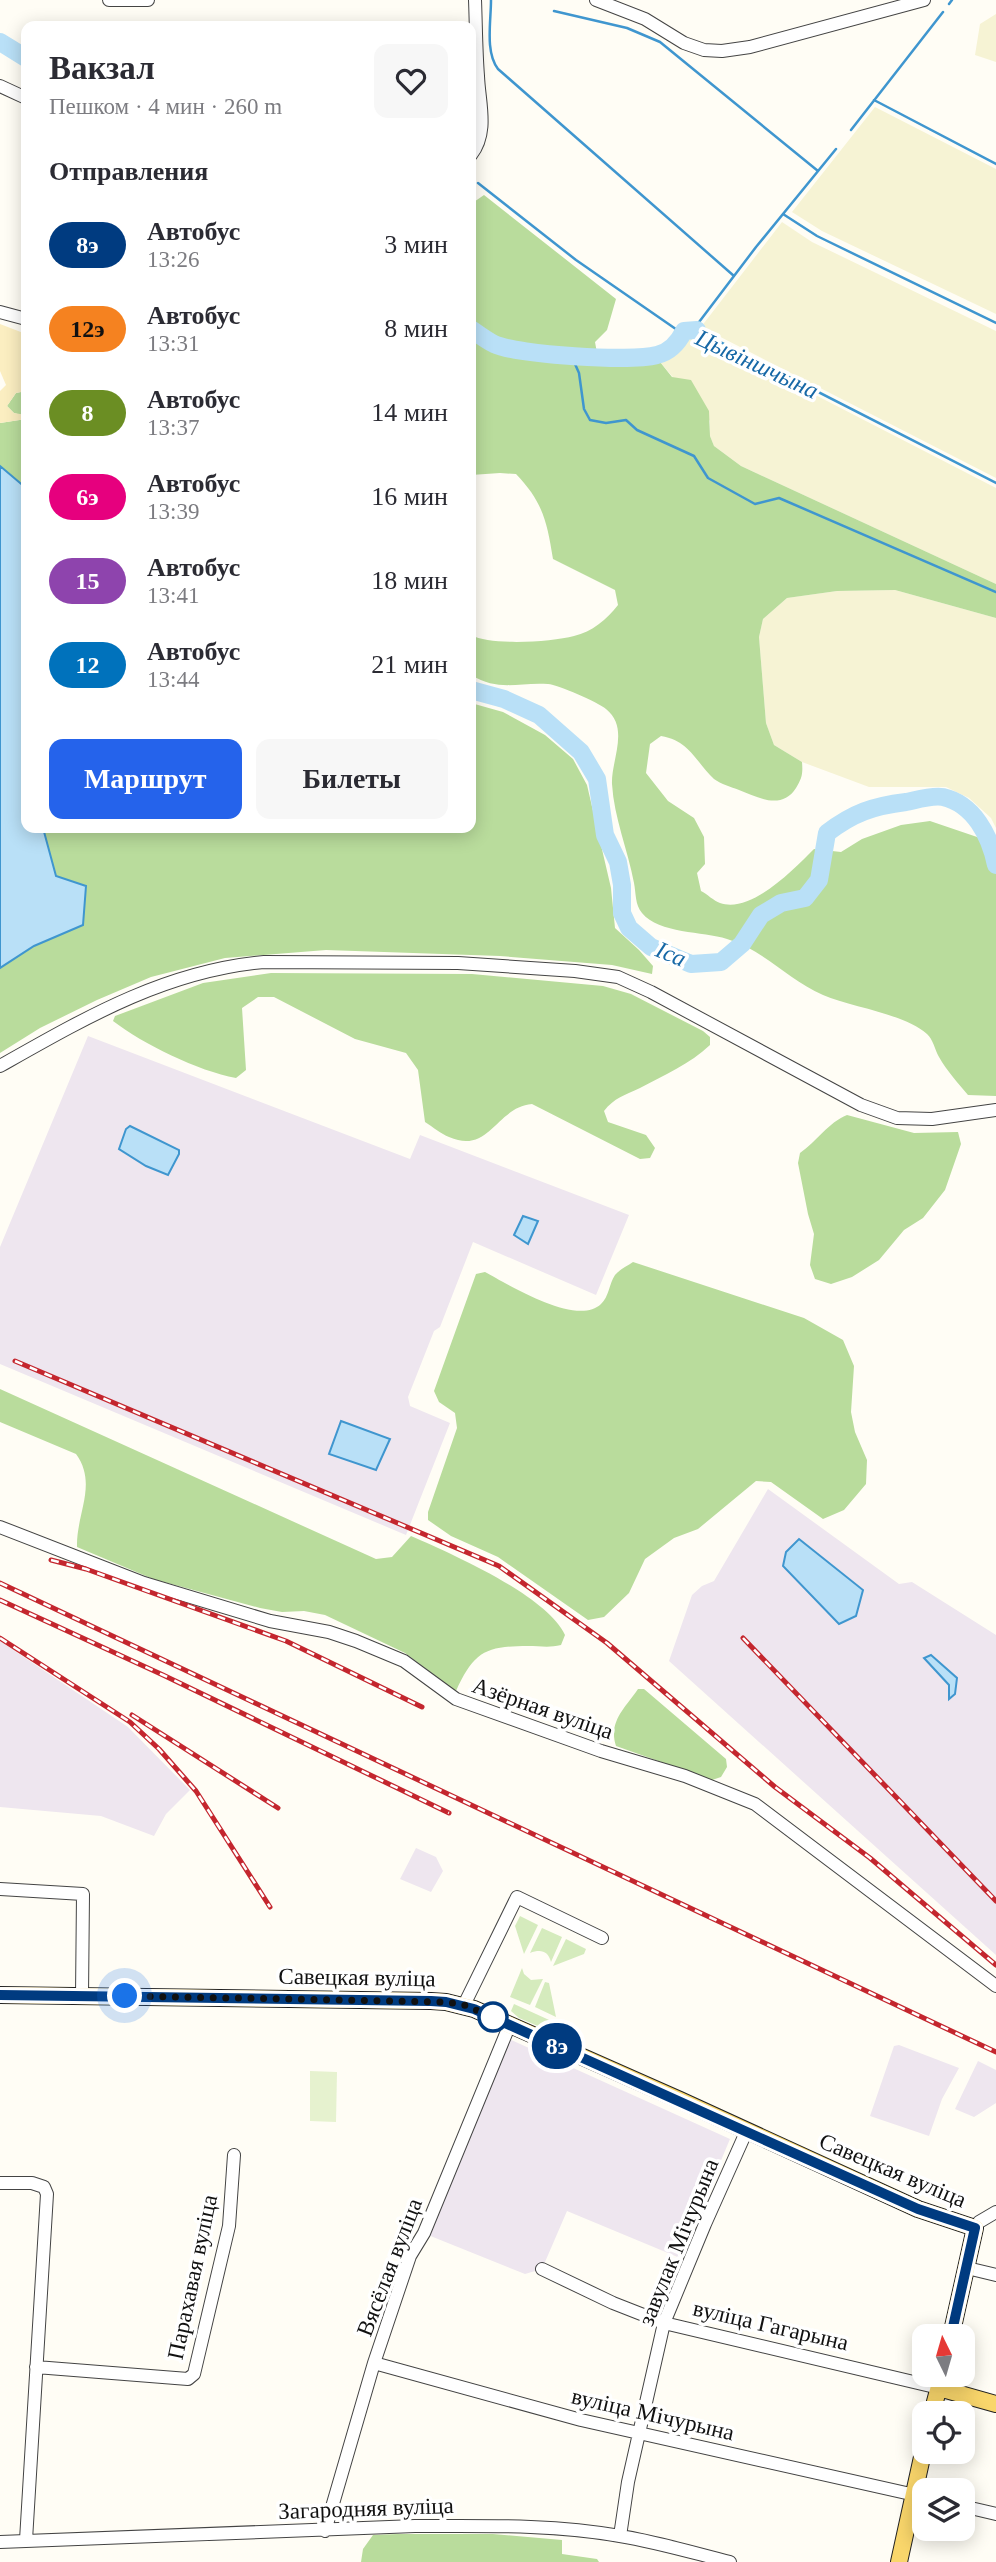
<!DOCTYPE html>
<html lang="ru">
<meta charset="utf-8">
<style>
:root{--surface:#fff;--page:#f7f7f7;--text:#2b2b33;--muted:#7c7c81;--accent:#2563eb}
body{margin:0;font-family:"Times New Roman",serif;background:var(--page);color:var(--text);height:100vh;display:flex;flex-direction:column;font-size:26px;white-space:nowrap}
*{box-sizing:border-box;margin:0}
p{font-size:23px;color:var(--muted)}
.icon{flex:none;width:38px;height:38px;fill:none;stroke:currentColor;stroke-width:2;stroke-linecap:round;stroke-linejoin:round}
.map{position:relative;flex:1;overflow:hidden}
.drawer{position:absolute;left:21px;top:21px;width:455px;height:812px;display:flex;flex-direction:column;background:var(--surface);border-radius:14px;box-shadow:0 4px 18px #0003}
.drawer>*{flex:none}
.badge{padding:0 14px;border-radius:23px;font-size:24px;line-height:46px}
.needle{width:46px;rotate:355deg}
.tools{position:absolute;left:912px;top:2324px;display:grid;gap:14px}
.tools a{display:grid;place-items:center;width:63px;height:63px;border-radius:14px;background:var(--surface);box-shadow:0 4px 18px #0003;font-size:35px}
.you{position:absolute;width:35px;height:35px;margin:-18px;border:5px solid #fff;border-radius:50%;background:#1a73e8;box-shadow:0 0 0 10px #1a73e833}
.map>.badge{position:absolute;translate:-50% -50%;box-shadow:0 0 0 4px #fff}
h2{padding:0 28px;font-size:26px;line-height:63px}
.round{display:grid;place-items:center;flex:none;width:74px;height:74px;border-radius:14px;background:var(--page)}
.headline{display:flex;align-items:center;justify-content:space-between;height:119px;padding:0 28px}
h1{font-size:33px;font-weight:600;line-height:52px}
.action{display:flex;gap:14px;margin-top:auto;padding:14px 28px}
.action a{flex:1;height:80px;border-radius:14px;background:var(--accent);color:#fff;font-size:28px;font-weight:600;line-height:80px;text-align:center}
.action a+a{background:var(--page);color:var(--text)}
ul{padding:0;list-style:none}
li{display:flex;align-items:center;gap:21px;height:84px;padding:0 28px}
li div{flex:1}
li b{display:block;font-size:26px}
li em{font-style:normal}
li .badge{min-width:77px;font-weight:700;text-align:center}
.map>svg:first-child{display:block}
</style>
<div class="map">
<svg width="996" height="2562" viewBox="0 0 996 2562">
<rect width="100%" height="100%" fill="#fffdf5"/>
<path fill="#eee6ef" d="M88,1036L410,1159L420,1135L629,1215L596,1295L473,1242L440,1327L434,1331L408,1397L410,1406L450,1423L406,1535L0,1364V1247Z
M768,1489L899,1584L912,1582L996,1635V1955L669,1661L692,1595L702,1586L714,1581Z
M0,1641L128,1727L190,1790L166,1814L154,1836L101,1816L0,1807Z
M416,1848L436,1857L443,1871L431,1892L400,1879Z
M507,2038L730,2139L680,2258L567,2211L542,2269L525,2274L428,2235Z
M899,2045L959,2068L942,2099L929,2136L870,2116L894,2046Z
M978,2061L996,2070V2103L974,2117L955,2109Z"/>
<path fill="#f6f3d4" d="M996,14V62L975,55L980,24Z
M875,107L996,169V314L822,231L792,212Z
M782,222L812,242L996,331V478L701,327Z
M691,334L703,337L996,488V584L741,466L714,446L710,436V421L660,362L681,349Z
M895,590L996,618V828L991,818L969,798L946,787H869L802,762L774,745L766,723L759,637L763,619L787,598L837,591Z"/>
<path fill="#d5ebbd" d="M520,1916L538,1925L524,1954L515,1926Z
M542,1928L562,1937L551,1962C548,1951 541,1949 530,1953Z
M566,1939L586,1949L584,1954L553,1966Z
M522,1968L524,1974L531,1980L543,1979L530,2005L510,1997Z
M545,1982L549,1983L556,2017L535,2007Z
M514,2004L558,2024L554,2033L519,2018L511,2011Z"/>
<path fill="#b9dc9c" d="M484,195L616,299L607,330L595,342L597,353L605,365L641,366L660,362L672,377L691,380L709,411L710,436L714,446L741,466L996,584V618L895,590L837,591L787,598L763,619L759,637L766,723L774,745L802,762C803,774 802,778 796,788C782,810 759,798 739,790C731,787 721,784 714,779C695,761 690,741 661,736L650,744L646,773L668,801L694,818L704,837L705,864L697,873L701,891C707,894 714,901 720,903C751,914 794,869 814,849L841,852L862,839L901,825L930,821L980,838L996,836V1096L968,1095C958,1083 947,1071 939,1057C935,1050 933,1039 927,1034C905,1014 851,1007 823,995C788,980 764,950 727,939C703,931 659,934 642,913C635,905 636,893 634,883C628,850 614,818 612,784C611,760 630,728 606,709C598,702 558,685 548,684C518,682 499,692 471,675V635C492,646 551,642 574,636C592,632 607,619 618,605L615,590L553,559C547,522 543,502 516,474L500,473L471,475V204Z
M21,392L26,398L25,416L14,413L7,406L16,393Z
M26,419V488L0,466V423Z
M471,703L503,712L545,735L573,759L587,785L611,888L615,928L639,950L653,966L652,974L612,965L500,956L326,950L225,958L151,977L97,1000L40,1028L0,1053V968L34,946L83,925L56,876L43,828H471Z
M271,973L472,974L603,986L631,994L703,1031L710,1037V1045C690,1064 664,1075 640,1088C625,1095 614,1098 604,1111L608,1122L646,1135L655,1148L650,1158L640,1159L532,1104C496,1107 490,1155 449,1137C441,1134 433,1127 425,1122L418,1070L406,1053L355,1039L274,997H258L242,1008L246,1070L236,1078C198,1071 143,1044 113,1021L115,1016L203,983Z
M847,1115L914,1133L958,1132L961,1144L945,1190L923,1218L904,1230L879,1260L852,1277L831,1284L815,1279L810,1265L814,1234L808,1214L798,1163L800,1153C816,1142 829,1122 847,1115Z
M633,1262L804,1318L843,1340L854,1366L851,1412L855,1432L867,1460L866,1484L844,1510L823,1519L771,1482L756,1481L698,1529L674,1538L645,1559L629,1593L604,1617L588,1620L498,1557L451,1536L428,1520V1512L457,1428L455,1413L439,1402L434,1391L476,1274L485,1272C509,1285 577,1327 601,1304C609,1297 609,1284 615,1275C619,1270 627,1266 633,1262Z
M0,1389L376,1559L392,1557L411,1536C452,1554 546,1595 565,1635L561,1645C549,1648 540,1646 528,1646C485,1646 474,1652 456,1691L405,1653L325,1615L304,1611L282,1612L260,1608L153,1579L77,1547C76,1514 98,1484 76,1454L0,1422Z
M638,1689H644L726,1759L727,1767L721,1777L712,1780L616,1746C608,1722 625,1708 638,1689Z
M398,2534H493L562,2540V2554L597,2559L599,2562H361L363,2549L373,2535Z"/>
<path fill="#fbeec1" d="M0,324L26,334V398L21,392L16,393L7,406L14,413L26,415V419L0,423V391L6,385L0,371Z"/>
<path fill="#e6f2cf" d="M310,2071L337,2072L336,2122L310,2121Z"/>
<path fill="#b9e0f7" stroke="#3f96cf" stroke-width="2" d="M0,466L26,488V828H43L56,876L86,886L83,925L34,946L0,968Z
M130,1126L179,1150V1154L168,1175L146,1166L119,1149L126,1129Z
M523,1216L538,1221L528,1244L514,1235Z
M341,1421L390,1439L376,1470L329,1454Z
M799,1539L863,1590L856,1616L839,1624L783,1566L786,1552Z
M931,1655L957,1678L955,1694L949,1699V1685L924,1658Z"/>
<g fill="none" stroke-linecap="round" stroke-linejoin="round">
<path stroke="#3f96cf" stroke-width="2.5" d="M491,0C491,22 485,52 498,69L734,276
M949,4L952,0
M554,11L627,28L660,42L818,171
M874,100L996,164
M851,130L943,12
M478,183L576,260L683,334
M783,214L817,236L996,323
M693,330L756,247L836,149
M697,330L996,483
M571,355L579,373L584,409L590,420L606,423L626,420L637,430L694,456L708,478L755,504L779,498L996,592"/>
<path stroke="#b9e0f7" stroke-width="18" d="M0,42L26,58
M471,329C478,334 486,340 494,344C518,355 631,362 657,355C670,352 678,343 684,331L697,330
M471,690L504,699L539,715L581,752L597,779L605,835L618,862L622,885V913L629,928L651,947L691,964L721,962L742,944L761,915L781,903L805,898L819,880L827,833C853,813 873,806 906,802C916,800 932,795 943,797C974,804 990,836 996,865"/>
<defs>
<path id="minor" d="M109,0H148
M596,0L645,19L684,43L704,50L722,51L750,47L924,0
M0,86L26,98
M471,155C489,132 479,103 478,76C476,51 476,25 475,0
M0,312L26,319
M0,1066C85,1018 165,971 264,962L458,963L575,971L618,977L651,992L861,1105L897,1118L932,1119L996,1110
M0,1527L144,1583L270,1621L329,1632L356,1641L404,1661L456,1699L601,1751L685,1776L755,1804L996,1986
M0,1889L83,1894L82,1995
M464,2005L517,1897L602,1938
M0,2183H32L44,2187L47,2194L26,2540
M975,2228L979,2222L996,2212
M967,2268L996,2275
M542,2269L613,2303L664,2323L939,2388
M374,2363L581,2420L924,2497
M36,2367L188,2379L194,2374L229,2226L234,2155
M962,2506L996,2514
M325,2531L374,2363L410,2256L424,2233L510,2024
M620,2536L628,2482L664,2323L705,2224L747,2130
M0,2542L415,2526C483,2526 553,2524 620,2536C657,2542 694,2553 730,2562"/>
<path id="major" d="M0,1995L431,2001L446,2002L474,2009L680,2100L918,2209L975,2228L951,2336
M939,2388L996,2404
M932,2413L942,2375
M899,2562L924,2448"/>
</defs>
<use href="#minor" stroke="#444" stroke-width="14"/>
<use href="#major" stroke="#222" stroke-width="18"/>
<use href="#minor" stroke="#fff" stroke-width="12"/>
<use href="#major" stroke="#f9d66b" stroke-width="16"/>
<defs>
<path id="rail" d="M15,1361L499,1566L607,1643L775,1787L870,1858L996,1965
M51,1560L86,1569L286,1641L422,1707
M0,1583L996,2052
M0,1600L163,1675L449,1813
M0,1638L130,1722L159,1749L196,1791L270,1907
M743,1638L996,1901
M132,1715L278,1808"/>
</defs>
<use href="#rail" stroke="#c4262e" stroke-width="5"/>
<use href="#rail" stroke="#fff" stroke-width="2.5" stroke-dasharray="8" stroke-linecap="butt"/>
</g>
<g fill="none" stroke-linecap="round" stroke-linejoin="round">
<defs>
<path id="line" d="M0,1995L431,2001L446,2002L474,2009L918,2209L975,2228L951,2336"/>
</defs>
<use href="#line" stroke="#fff" stroke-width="16"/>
<use href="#line" stroke="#003b80" stroke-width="10"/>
<path stroke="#111" stroke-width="7" stroke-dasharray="0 12.6" d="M125,1996L446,2002L464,2005L493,2017"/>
</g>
<circle fill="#fff" stroke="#003b80" stroke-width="3.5" cx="493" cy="2017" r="14"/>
<g text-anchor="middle" stroke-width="7" stroke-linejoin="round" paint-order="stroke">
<g font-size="23" fill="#111" stroke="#fff">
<text transform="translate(543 1708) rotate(19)" y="8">Азёрная вуліца</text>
<text transform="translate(357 1977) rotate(1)" y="8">Савецкая вуліца</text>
<text transform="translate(893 2170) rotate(23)" y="8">Савецкая вуліца</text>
<text transform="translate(678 2242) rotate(-68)" y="8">завулак Мічурына</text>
<text transform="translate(389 2267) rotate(-69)" y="8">Вясёлая вуліца</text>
<text transform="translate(192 2277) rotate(-78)" y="8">Парахавая вуліца</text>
<text transform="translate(771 2325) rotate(13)" y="8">вуліца Гагарына</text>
<text transform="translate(653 2414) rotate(13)" y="8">вуліца Мічурына</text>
<text transform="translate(366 2508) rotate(-2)" y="8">Загародняя вуліца</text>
</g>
<g font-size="24" font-style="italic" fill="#1768a6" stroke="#fff">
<text transform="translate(757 364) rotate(25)" y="8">Цывіншчына</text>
<text transform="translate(671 954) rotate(23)" y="8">Іса</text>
</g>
</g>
</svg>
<div class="tools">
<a><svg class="needle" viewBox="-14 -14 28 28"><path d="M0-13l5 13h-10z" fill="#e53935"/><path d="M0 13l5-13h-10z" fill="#7c7c81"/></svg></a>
<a><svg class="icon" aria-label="locate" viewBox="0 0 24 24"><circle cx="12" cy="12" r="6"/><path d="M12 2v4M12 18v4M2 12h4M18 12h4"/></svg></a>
<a><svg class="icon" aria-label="layers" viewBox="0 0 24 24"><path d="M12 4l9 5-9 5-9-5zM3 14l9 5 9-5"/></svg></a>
</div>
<div class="you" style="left:125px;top:1996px"></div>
<b class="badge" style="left:557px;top:2046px;background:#003b80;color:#fff">8э</b>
<section class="drawer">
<div class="headline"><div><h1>Вакзал</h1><p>Пешком · 4 мин · 260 m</p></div><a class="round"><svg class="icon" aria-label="heart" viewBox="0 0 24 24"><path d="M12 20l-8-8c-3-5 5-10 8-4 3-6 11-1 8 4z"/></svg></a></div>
<h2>Отправления</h2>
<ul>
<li><span class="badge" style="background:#003b80;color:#fff">8э</span><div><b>Автобус</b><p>13:26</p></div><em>3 мин</em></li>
<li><span class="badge" style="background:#f58220;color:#111">12э</span><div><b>Автобус</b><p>13:31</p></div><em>8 мин</em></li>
<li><span class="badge" style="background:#6b8e23;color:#fff">8</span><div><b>Автобус</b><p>13:37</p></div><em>14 мин</em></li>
<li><span class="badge" style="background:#e6007e;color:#fff">6э</span><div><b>Автобус</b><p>13:39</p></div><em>16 мин</em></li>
<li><span class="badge" style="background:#8e44ad;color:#fff">15</span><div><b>Автобус</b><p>13:41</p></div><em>18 мин</em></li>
<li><span class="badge" style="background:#0072bc;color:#fff">12</span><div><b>Автобус</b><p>13:44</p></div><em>21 мин</em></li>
</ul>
<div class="action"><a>Маршрут</a><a>Билеты</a></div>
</section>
</div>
